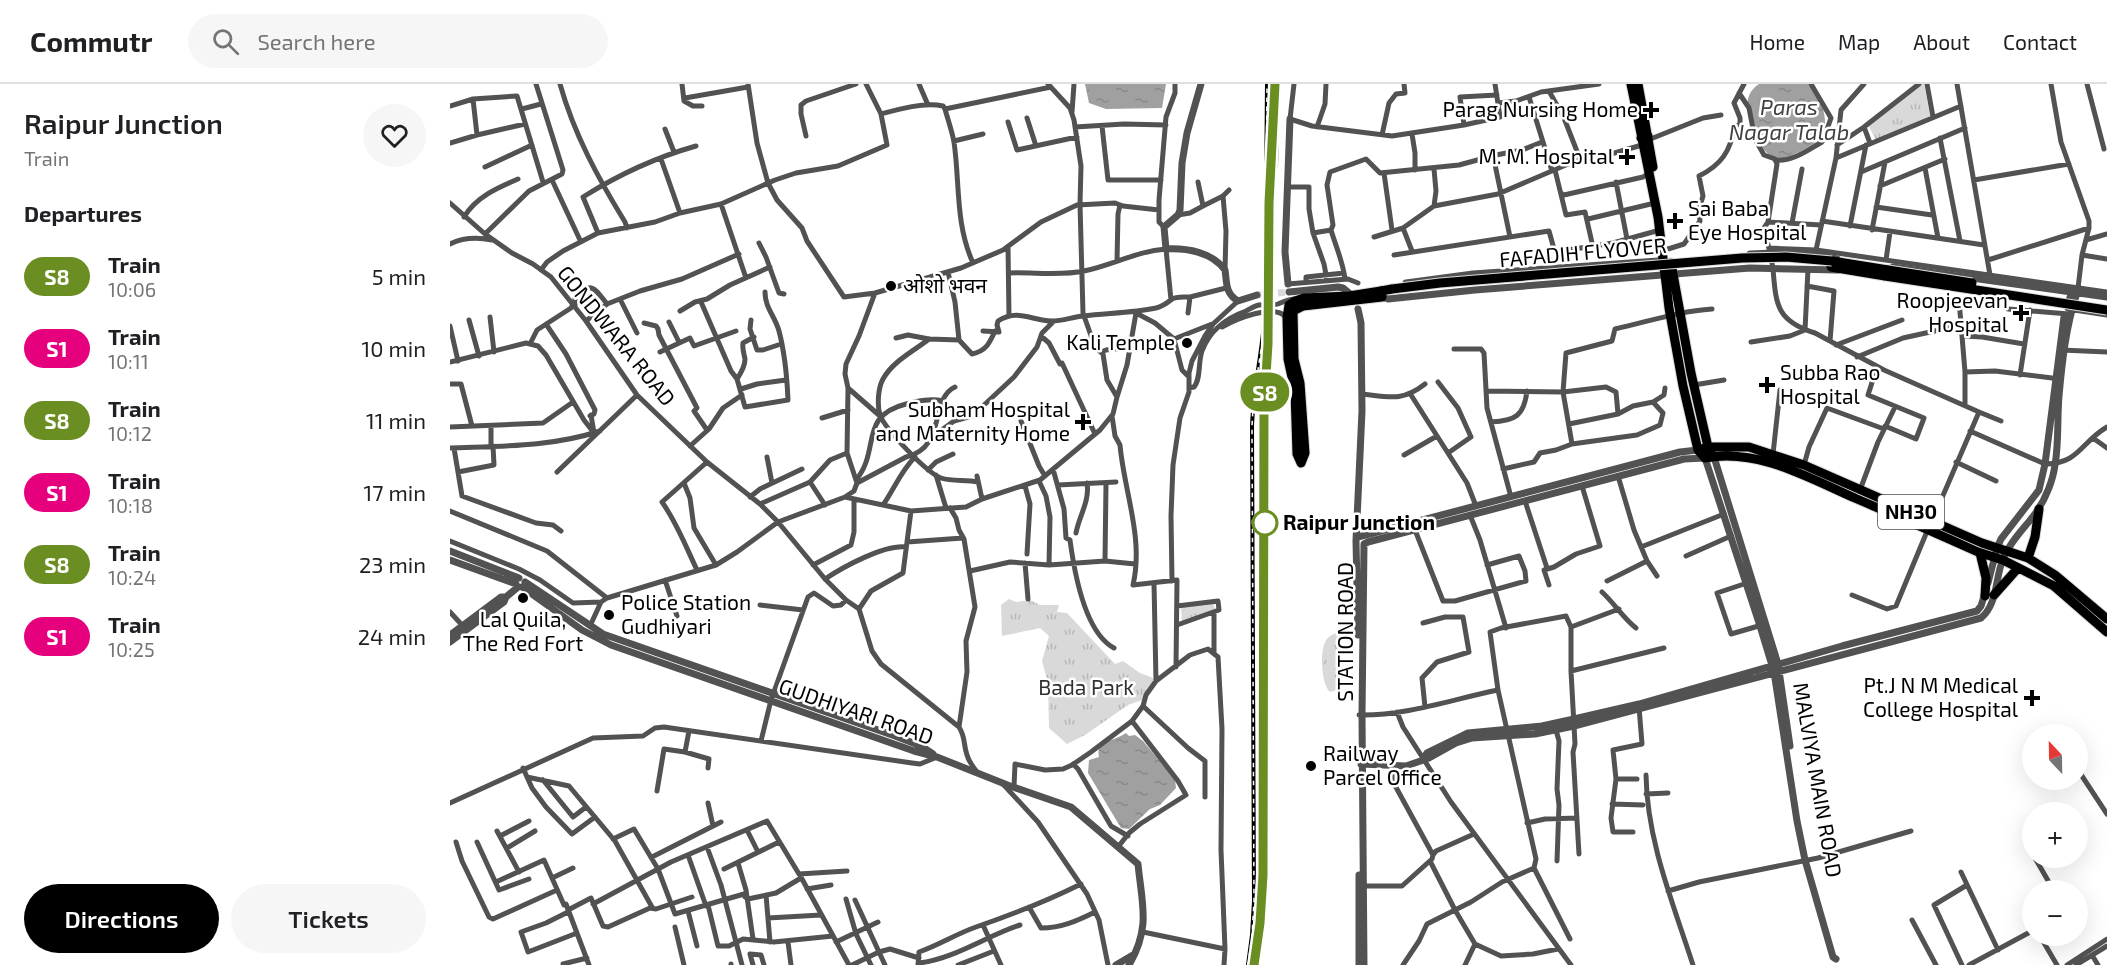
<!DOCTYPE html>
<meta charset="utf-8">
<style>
:root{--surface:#fff;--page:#f6f6f6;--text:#202124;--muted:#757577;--line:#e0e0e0;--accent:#000}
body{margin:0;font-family:"Exo 2","Noto Sans Devanagari",sans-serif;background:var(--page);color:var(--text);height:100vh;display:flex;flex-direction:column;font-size:22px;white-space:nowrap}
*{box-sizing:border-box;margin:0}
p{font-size:20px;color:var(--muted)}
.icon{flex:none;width:33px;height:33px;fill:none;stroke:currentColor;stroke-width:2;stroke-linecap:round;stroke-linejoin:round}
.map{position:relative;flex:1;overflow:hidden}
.side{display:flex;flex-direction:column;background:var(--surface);width:450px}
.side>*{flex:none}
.badge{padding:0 12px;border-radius:20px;font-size:21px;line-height:39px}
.needle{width:39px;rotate:338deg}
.tools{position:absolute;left:1572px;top:640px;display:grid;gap:12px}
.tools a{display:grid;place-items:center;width:66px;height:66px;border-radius:50%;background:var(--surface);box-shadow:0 6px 24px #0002;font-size:30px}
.map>.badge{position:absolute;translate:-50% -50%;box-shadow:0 0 0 3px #fff}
h2{padding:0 24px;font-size:22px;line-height:54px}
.round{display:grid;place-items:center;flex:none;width:63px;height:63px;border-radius:32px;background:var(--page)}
.headline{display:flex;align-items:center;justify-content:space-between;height:102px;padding:0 24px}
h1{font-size:28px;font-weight:600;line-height:45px}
.primary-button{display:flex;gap:12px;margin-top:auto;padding:12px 24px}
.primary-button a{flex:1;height:69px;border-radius:36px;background:var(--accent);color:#fff;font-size:24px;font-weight:600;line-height:69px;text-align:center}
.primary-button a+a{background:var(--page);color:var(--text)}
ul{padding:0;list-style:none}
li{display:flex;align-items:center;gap:18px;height:72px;padding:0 24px}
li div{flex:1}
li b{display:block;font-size:22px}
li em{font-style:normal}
li .badge{min-width:66px;font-weight:700;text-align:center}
header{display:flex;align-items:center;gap:36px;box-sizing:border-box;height:84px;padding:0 30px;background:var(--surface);border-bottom:2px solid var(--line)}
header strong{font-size:28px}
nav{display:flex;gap:33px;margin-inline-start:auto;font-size:21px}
.search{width:420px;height:54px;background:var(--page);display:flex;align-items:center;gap:15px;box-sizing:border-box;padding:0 21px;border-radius:33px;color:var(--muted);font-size:22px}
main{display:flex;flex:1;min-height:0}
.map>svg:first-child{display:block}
</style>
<header>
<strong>Commutr</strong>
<div class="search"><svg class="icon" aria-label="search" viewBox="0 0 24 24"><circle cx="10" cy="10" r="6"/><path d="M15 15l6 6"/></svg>Search here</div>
<nav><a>Home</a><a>Map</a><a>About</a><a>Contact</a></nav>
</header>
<main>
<section class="side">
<div class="headline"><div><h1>Raipur Junction</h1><p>Train</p></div><a class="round"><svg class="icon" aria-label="heart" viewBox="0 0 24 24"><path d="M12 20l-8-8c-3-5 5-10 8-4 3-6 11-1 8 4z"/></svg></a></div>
<h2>Departures</h2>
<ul>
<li><span class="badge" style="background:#6b8e23;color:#fff">S8</span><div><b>Train</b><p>10:06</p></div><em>5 min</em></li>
<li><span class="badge" style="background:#e6007e;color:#fff">S1</span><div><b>Train</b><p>10:11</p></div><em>10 min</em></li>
<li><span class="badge" style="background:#6b8e23;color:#fff">S8</span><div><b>Train</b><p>10:12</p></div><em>11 min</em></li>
<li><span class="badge" style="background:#e6007e;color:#fff">S1</span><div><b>Train</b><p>10:18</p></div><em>17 min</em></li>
<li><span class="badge" style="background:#6b8e23;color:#fff">S8</span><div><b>Train</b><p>10:24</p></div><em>23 min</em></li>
<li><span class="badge" style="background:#e6007e;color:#fff">S1</span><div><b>Train</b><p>10:25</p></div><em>24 min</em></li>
</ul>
<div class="primary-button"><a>Directions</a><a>Tickets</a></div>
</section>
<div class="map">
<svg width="1657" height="881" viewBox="0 0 1657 881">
<defs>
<pattern id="park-tufts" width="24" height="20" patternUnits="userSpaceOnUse" patternTransform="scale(1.5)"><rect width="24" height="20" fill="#d9d9d9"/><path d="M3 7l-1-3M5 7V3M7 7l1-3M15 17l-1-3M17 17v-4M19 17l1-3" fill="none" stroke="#b8b8b8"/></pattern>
<pattern id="water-ripples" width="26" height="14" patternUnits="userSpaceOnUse" patternTransform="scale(1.5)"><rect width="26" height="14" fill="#a0a0a0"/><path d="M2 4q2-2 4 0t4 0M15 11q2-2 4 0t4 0" fill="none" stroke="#888"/></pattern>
</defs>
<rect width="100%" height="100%" fill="#fff"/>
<path fill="url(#park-tufts)" d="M1472,0H1474L1480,32L1426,56L1418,41Z
M559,515L566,518L580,516L590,521H609L607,528L617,529L665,580L673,577L690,589L701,593L706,597L694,610L692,616L678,621L635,651L617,660L599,644L598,599L592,577L599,552L590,544L552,552L551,521Z
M763,518L765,525L732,539L731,523Z
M890,548V605L880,608C871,600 869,565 877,555C880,551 885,549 890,548Z"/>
<path fill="url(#water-ripples)" d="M635,0H716L712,24L656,25L639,19Z
M1309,0H1358C1372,14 1382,40 1369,58L1335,75C1331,75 1325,74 1321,72C1308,64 1295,30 1298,15C1300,8 1303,4 1309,0Z
M676,649L679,652L685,651L693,657L725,695L726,704L710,721L700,725L679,745L671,744L638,689L639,676L649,673C645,657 665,657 676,649Z"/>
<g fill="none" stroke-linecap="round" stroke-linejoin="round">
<path stroke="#d9d9d9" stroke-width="7" stroke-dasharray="7 3.5" stroke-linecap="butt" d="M807,211L839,208"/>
<defs>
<path id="primary" d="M1181,0L1208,133L1219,224L1233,302L1248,366L1255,374C1309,364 1359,394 1407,415C1447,432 1488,450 1528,468L1553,476L1604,502L1657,548
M1188,0L1203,83
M1221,179L1241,289L1258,363L1261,368
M931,207L899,212L854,214L845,217L839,221L837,234L838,275L845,307L847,370L851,379L855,369L850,299L844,275L843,227L853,222L932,213
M1248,366L1258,363H1299L1354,381L1532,459L1578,474L1605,491L1657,535
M1530,469L1536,494L1535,512
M1578,474L1585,453L1589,425
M1544,511L1568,484"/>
<path id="trunk" d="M1191,54L1198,52
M1382,177L1438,186
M1381,183L1435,192
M931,207L942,205"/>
</defs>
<use href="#primary" stroke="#dbdbdb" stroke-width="11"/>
<use href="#trunk" stroke="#dbdbdb" stroke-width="11"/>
<path stroke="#525252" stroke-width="5" d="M110,0C124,50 148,94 175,138L177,144
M232,0L234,17L243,22H252
M298,0L307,59L318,99L327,116L352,144L357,157L394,213L425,209L511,184L553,166L591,138L627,121L665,119L673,122L709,126
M469,0L478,21
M844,0L840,35L862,42L942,52L1014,41L1050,33L1045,0
M1361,0L1381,34L1374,54L1388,56
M1477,0L1483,33
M1507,0L1540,191
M1601,0L1611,58L1639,137V144L1632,171L1628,204
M1637,0L1654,65
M1289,9L1299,24L1305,55L1314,71L1325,75L1327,80L1318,138L1314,144C1317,157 1321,171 1323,185C1326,220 1326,237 1365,249L1434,286L1529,328L1482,437
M1079,13L1102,87
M235,14L298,3
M23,15L27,51
M1048,19L1066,17L1091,8L1149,0
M0,22L23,15L67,12L93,98
M72,25L91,20
M495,25L601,3
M622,28L624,0
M431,30C449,25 474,18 493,22L495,25C498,36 502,47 504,58C510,99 505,139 523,179
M577,34L586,62
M558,38L567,66L627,53
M1014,41L1010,13L1047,11
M652,42L658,96H711
M625,43L674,40L716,41
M867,43L875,20L876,0
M1414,43L1420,59
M215,45L224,68
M962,50L965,69V86
M932,51L939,19L946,10L955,9L954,0
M356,52L351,30V21L356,17L406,0
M1490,54L1510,157
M1198,56L1253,34L1271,31
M504,57L533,50
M0,59L27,51L75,40
M1387,61L1414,43L1469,0
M1161,70L1192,61
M1043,71L1060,153
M1386,74L1511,22
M211,75L230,129
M1325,76C1342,78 1358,66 1372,58L1374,54
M35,83L82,61
M1475,84L1488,154
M1105,86L1116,131L1135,128L1143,163
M1411,88L1515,44
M934,89L942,146
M102,96L130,156
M1524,96L1619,80
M1166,98L1177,155
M1430,102L1495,75
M837,103H859V125L863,149L881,146L883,141L877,101L880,88L916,75L930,89L1009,81L1046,71L1072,66L1092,58
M1111,109L1114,111L1193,93L1199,89
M773,112L776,147L775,186
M0,119L35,150L62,169L83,180L101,193L136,237L187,311L257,378L310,420L328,438L375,495L396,516L409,525L422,567L431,580L509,643C516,654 513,660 517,671C519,678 523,683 527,688
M271,120L296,194
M753,122L773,112L779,106
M984,122L1048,110L1130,75L1114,34L1099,7
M1426,123L1482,131
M728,131L740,129L753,122L748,98
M14,133C26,113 47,104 68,95
M1138,135L1205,119
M1372,137L1534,161
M1318,138L1371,141
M1342,139L1352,85
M1400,142L1416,61
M714,143L709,138V116L716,33L725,9V0
M953,144L984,122L986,107L984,85
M881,146C886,163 893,178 895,195
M1422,146L1435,78
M148,149L133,113C168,91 207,73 246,62
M863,149L874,180L877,196
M35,150L79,107L112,90L113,86L86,0
M924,153L953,144L962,167
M1636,156L1657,150
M309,159L316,173L329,209L334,210
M0,160C14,153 27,153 42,156
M558,162L559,232
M1319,164L1366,166L1657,208
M1218,165L1234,160L1250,137L1249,125L1253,112L1249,92C1271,81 1281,67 1284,43L1290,40V34L1284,19L1294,0
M1366,166L1386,74L1391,26L1414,0
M944,171L1099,147L1104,165L1106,168L1111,167L1163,159L1210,146
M1632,171L1657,175
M1436,176L1440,148
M1538,176L1639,144
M667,177L668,130L670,121
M91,186L97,178L113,167L148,149L205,138L230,129L271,120L325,96L346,89L388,82L437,61L431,30L416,0
M498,188L505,218L509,256L522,270C536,267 539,260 545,247
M559,189C583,188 611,192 634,187C663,181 687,167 716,165L721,216
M856,198V193L894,189
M838,200L898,195L908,199
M1357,202L1384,207L1380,257
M740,213L776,204
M170,215L187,249
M1509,216L1515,288V321
M251,218L281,287L287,295L295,323L338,316C337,292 335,270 329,247C325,232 315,224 315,208
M1558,225L1619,230
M230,227L245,218L257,215L280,201L320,183
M40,233L44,268
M19,236L29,272
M301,236L300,245L307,266H313L331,260
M136,237L157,220L190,207L232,195L289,170
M219,238L229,258
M194,239L206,242L208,245L209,251L247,324L244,327L257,346
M96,240L116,270L145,326L144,330L140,332
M0,242L8,277
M772,243C786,235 824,219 836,233
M533,247L549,248L547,241L548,237C568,224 582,237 602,237C612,237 623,233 633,232C658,229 682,229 706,224C714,222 717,219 722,215C726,212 734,213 740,213L738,229
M591,252L599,259L610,280L612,279L645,350
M1512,252L1532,253L1574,260
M446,254L458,251L479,255L509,256
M479,255C464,267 443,277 433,295C428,304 427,321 430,331C435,345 477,389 491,394C503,398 516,395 528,398
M724,255L732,286L739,293
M1301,258L1340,252L1355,246L1358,185
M80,260L87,246L121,224L122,222H125V213C142,196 145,205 157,220
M1386,261L1452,236
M1004,265H1031L1034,269L1037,324L1061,413
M1611,266L1657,268
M210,268L240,254L244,262L286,247
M651,268L656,266L680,263
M1407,273L1453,254L1512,241
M0,278L76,259L88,262L96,271L134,336L144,349L141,331
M1427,283L1418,311L1474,334L1466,355L1435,342
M1515,288L1545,287L1610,295
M1570,291L1580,226
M287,295C291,289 295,282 295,275C294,269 292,265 293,259L304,253
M988,298L1008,324L1021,353L998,369
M0,300H11L22,342
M1244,301L1274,296
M398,304L430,332
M739,304L744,303C751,295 748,278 752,267C760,246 776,234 796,227C800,225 804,222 809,221C815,220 822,222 828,220C835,217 839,215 846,215
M291,305L307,300L336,296
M1036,307L1113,308L1156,303L1166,308L1168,330L1119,340
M912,310C939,313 952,318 975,300
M961,311L1017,399L1026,422
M667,313L677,281L686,229L705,239L724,255L762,240
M1203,318L1214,311L1215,304
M1529,328L1551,337
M662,332L665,352L670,361C674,407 694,454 683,501L727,496L726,583
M372,334L398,326
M571,337L589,382L595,392
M1041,338C1065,337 1074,332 1077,307
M0,343L93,339L123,318
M1520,347L1595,380C1629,380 1631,358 1657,343
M482,353L504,337L529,330L533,322L564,293L587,263L592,249L604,237
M1643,354L1657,364
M1122,360L1187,351L1210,341L1213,329L1203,318L1183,322L1168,330
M41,362V342
M240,362L259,345L273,324L292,311
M0,364C51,362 101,363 150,347
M4,364L12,412L86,439L103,441L111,447
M1323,370L1330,306
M954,371L987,352
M317,373L322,399
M1506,378L1546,397
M1354,381L1359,363L1377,324L1434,345
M603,385L614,425L616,454L620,456C624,486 634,548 664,564
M1053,385L1084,378L1090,369L1106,366L1122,360L1113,308L1116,269L1162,257L1165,245C1197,238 1229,227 1262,225
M478,386L486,378L503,370
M8,388L44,381L43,362
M107,388L187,311
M486,391L496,424
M527,392L532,415
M1168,392L1184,446L1197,477L1207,492
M406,396C431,366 408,332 456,320C468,317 481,314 493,317
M589,397L596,412L600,433L599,481
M360,398L380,376L397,369
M234,399L240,414L244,444L266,481
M407,399L456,373C497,364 479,315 505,303
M608,401L666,398
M575,402L580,420L577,470
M1410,406L1428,358L1445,323
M300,413L310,405L352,385
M395,413L404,407L407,399L397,369L398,304L395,290L396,280L409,252L425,209
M1075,417L1097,484
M310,420L360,398L375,421
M433,421C444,405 451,387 465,373
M500,424L506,434L509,446L514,455L525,523L516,557L517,588L509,643
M0,427L97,467L157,514
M1020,431L1030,456L1056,544
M965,446L993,517H1005L1076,497L1075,487L1069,472L1037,481
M626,449C629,432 640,417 637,399
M0,457L69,485L90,496L123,519L151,518L157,514L266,481L287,468L328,438L395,413L461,427L516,423L532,415L590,396L650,346L663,330L667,313L657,296L653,270L645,263L633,229L630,120L631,82L624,36L620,24L598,0
M457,458L513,454
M1191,463L1274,430
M1236,472L1281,452
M655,477L656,400
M575,479L578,515
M363,481L401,461L404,448V415
M247,486C236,463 227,439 212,418L257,378
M520,487L560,478L599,481L655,477L685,480
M375,495C393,483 435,460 456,463
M215,496L227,532
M722,497L721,432L723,381L730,334L739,308V289L742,277L755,252L763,240L788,217
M1157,497L1197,477
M704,499L706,597
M1297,499L1267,509L1281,550L1312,541
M1099,501L1094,486L1104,483L1126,470L1150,462L1132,402
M1152,508C1165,520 1173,534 1186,544
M1402,511L1437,525L1446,522L1478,445
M310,521L353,526
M409,525L421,507L453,489L461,427
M0,528L12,541
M764,528V569
M973,539L995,533H1013L1019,568L987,578L972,594L975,623
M727,541L769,526L768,517L727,522
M140,542L151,518
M1121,587L1214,564
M693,622L738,664L755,677V713
M947,628L953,643L1001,718L1121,881
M909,631C956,632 1003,615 1048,606
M1106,646L1109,657L1107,705L1109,721L1107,777
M311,657L321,616L358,513L364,509L383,522L391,521L396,516
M235,668L259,675L258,684
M623,680L628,685L661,742L678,752
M73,684L82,704L96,723L122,750L145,733
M1628,686L1657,730
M1196,691C1197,757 1223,819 1243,881
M77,693L119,702L165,757L202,823
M1166,695H1187
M93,696L123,733L136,723
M552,699L588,738L637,810L649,836L658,881
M564,703L565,680L595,686L613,685L622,681L641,668L682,637L693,622L696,611L706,597L740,571L758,565L768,573L772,645L771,766L775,865L774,881
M207,707L214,665L235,668L239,647
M1196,710L1218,709
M0,719L143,654L193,652L205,644L214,643L462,679L470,680L487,673
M258,719L263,742
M1162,720L1193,721
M1077,739L1095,735L1127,734
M297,746L308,768
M47,747L69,788
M1183,748H1163L1161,734L1166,695L1163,666L1192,660L1189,623
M50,752L79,737
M163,755L184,745L208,785L225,830L294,810L295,813L298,815L326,809L351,794
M6,758L12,777L39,833L43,835L107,806
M27,758L49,806L79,795
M1577,759L1582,769
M257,763L271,801L292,881
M668,763L679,749L690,740L736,711L728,697L682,637
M57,764L85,747
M1129,770L1123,668L1125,660L1121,587V543L1169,525
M238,771L256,822
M983,771L986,767L1024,750
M202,773L271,738
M1585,774L1604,807
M980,777L1005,826L1025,860L1051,872L1083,870L1108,865
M288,779L296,806L303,855
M1084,784L1120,855
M274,785L329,758
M1511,788L1548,866
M349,790L397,787
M102,794L123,784
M46,798L94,776L114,821L116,820L139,881
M912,802H952L982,775L983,771L942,696V682
M357,805L381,801
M1218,807L1249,798L1368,774L1461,747
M316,811L320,858
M396,815L406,850L421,881
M405,816L435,881
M143,820L221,778L317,737L352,795L399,881
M258,821L268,862H279L293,855L324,858L383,852
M579,823L591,844C611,844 627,837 645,828
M118,826L141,814L153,842L158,843L200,824L206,825L242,813
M238,827L247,862
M118,828L96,839L71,848L78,868L127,849
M318,834L371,831
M1462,836L1486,881
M533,841L551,881
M225,843L234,881
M693,848L775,865
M1590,852L1607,881
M338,858L341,881
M386,858L428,838
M1642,871L1648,881
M469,879C504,875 536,852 570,841
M113,880L137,874
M281,880V881
M303,881L300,870L311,871L314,881
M402,881L429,868L440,865L469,874
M468,881L469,868C489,861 506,850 526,843C561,831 597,817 631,800
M508,881L544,867
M953,881L969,857L977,840L1021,818L1052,798L1084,784L1086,775L1048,606L1040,548L1051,544L1116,532L1121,543
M1015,881L1025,860
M1512,881L1484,821L1517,801
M1519,881L1582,847
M1617,881L1657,855
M1626,881L1657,862"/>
<path stroke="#525252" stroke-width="7" d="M751,0L737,49L732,79L730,126L728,131L714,143L716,165C737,164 762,168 775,186C777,199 775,209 788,217L807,211
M1300,170L1350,168L1387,175
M1443,183L1657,213
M956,199L1023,190L1208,177
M838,200L835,168L840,35
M839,208L888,203L893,204L899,209
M932,213L938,215L1025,206L1300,184L1388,186
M1617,222L1622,208
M1618,224L1657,230
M1264,373L1328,580L1340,662
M908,453L1230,368L1248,366
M0,467L69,494
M0,476L66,500
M75,498L153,550L445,652L471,662L483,670
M1538,499L1547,464L1551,455L1589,406L1595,380L1614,233
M72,503L132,546L161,561L464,667L487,673L560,702L621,723L688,780C692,821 701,843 679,881
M0,551L51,513H56
M908,551L906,457L912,327L911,239L908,225
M0,558L54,518L56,513L68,503
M973,675L977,669L1018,649L1092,642L1124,635L1189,620L1392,562L1527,527L1531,522L1535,509
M911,680L956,682L979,674L1006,659L1022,654L1085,650L1124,642L1531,534C1548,520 1545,494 1553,475C1560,457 1576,443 1587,427C1596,414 1603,396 1605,381C1609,358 1607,335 1609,312C1612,278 1616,242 1627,209
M666,881L683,871
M909,881V791
M914,881L912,631L914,460L918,458L1234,375L1255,374L1310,542L1324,588L1347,737L1355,776L1383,873L1386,875"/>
<use href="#primary" stroke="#000" stroke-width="9"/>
<use href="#trunk" stroke="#000" stroke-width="9"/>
<defs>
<path id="rail" d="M826,82L828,0
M812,809L815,322L816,285
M798,881L802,851L804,817L802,343C803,304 813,266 815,227L817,0"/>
</defs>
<use href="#rail" stroke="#000" stroke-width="4"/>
<use href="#rail" stroke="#fff" stroke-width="1.5" stroke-dasharray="4.5" stroke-linecap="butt"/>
<defs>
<path id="trunk-bridge" d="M1438,186L1522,199
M1435,192L1657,226
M942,205L990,199L1292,174L1336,173L1382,177"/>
</defs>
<use href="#trunk-bridge" stroke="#dbdbdb" stroke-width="11" stroke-linecap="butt"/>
<use href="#trunk-bridge" stroke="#000" stroke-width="9"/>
</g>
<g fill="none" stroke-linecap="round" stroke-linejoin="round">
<defs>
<path id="line" d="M804,881L810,839L813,791L814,322L818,260L819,119L825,0"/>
</defs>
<use href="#line" stroke="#fff" stroke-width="14"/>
<use href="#line" stroke="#6b8e23" stroke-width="9"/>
</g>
<g fill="#000" stroke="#fff" stroke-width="2">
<path d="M1198 17h6v6h6v6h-6v6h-6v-6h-6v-6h6z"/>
<path d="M1174 64h6v6h6v6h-6v6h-6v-6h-6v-6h6z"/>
<path d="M1222 128h6v6h6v6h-6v6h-6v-6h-6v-6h6z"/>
<circle cx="441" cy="202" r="6"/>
<path d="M1568 220h6v6h6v6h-6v6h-6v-6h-6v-6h6z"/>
<circle cx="737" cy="259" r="6"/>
<path d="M1314 292h6v6h6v6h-6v6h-6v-6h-6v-6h6z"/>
<path d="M630 329h6v6h6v6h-6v6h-6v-6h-6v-6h6z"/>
<circle cx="73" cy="514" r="6"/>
<circle cx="159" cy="531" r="6"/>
<path d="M1579 605h6v6h6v6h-6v6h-6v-6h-6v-6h6z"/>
<circle cx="861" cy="682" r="6"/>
</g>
<circle fill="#fff" stroke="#6b8e23" stroke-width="3" cx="815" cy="439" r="12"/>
<g text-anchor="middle" stroke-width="5" stroke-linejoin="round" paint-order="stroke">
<rect fill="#fff" stroke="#4c4c4c" stroke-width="1.5" x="1428" y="411" width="66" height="34" rx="4.5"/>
<g font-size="20" font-weight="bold" fill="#000">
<text x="1461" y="435">NH30</text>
</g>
<g font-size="21" fill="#000" stroke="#fff" text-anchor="end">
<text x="1188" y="33">Parag Nursing Home</text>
<text x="1164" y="80">M. M. Hospital</text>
<text x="1238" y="132" text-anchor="start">Sai Baba<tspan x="1238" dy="24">Eye Hospital</tspan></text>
<text x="453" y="209" text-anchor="start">ओशो भवन</text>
<text x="1558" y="224">Roopjeevan<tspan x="1558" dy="24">Hospital</tspan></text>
<text x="725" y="266">Kali Temple</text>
<text x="1330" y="296" text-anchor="start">Subba Rao<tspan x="1330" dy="24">Hospital</tspan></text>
<text x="620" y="333">Subham Hospital<tspan x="620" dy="24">and Maternity Home</tspan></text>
<text x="171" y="526" text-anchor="start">Police Station<tspan x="171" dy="24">Gudhiyari</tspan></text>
<text x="73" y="543" text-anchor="middle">Lal Quila,<tspan x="73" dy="24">The Red Fort</tspan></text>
<text x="1568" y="609">Pt.J N M Medical<tspan x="1568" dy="24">College Hospital</tspan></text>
<text x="873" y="677" text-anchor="start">Railway<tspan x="873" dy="24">Parcel Office</tspan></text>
</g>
<g font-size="21" fill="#000" stroke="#fff">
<text transform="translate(1133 169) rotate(-5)" y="7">FAFADIH FLYOVER</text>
<text transform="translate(166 252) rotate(51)" y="7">GONDWARA ROAD</text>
<text transform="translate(896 548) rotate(-90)" y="7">STATION ROAD</text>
<text transform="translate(406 628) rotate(19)" y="7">GUDHIYARI ROAD</text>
<text transform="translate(1367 696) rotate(80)" y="7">MALVIYA MAIN ROAD</text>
</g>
<g font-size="21" font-weight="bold" fill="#000" stroke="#fff" text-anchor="start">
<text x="833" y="446">Raipur Junction</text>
</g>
<g font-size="21" fill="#303030" stroke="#fff">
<text x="636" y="611">Bada Park</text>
</g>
<g font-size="22" font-style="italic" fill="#414141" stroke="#fff">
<text x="1339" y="31">Paras<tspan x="1339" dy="25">Nagar Talab</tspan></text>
</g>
</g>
</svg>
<div class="tools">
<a><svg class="needle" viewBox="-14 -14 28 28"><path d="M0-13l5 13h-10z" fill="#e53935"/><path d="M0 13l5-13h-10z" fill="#757577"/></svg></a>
<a>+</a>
<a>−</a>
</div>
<b class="badge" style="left:815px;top:308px;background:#6b8e23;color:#fff">S8</b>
</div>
</main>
